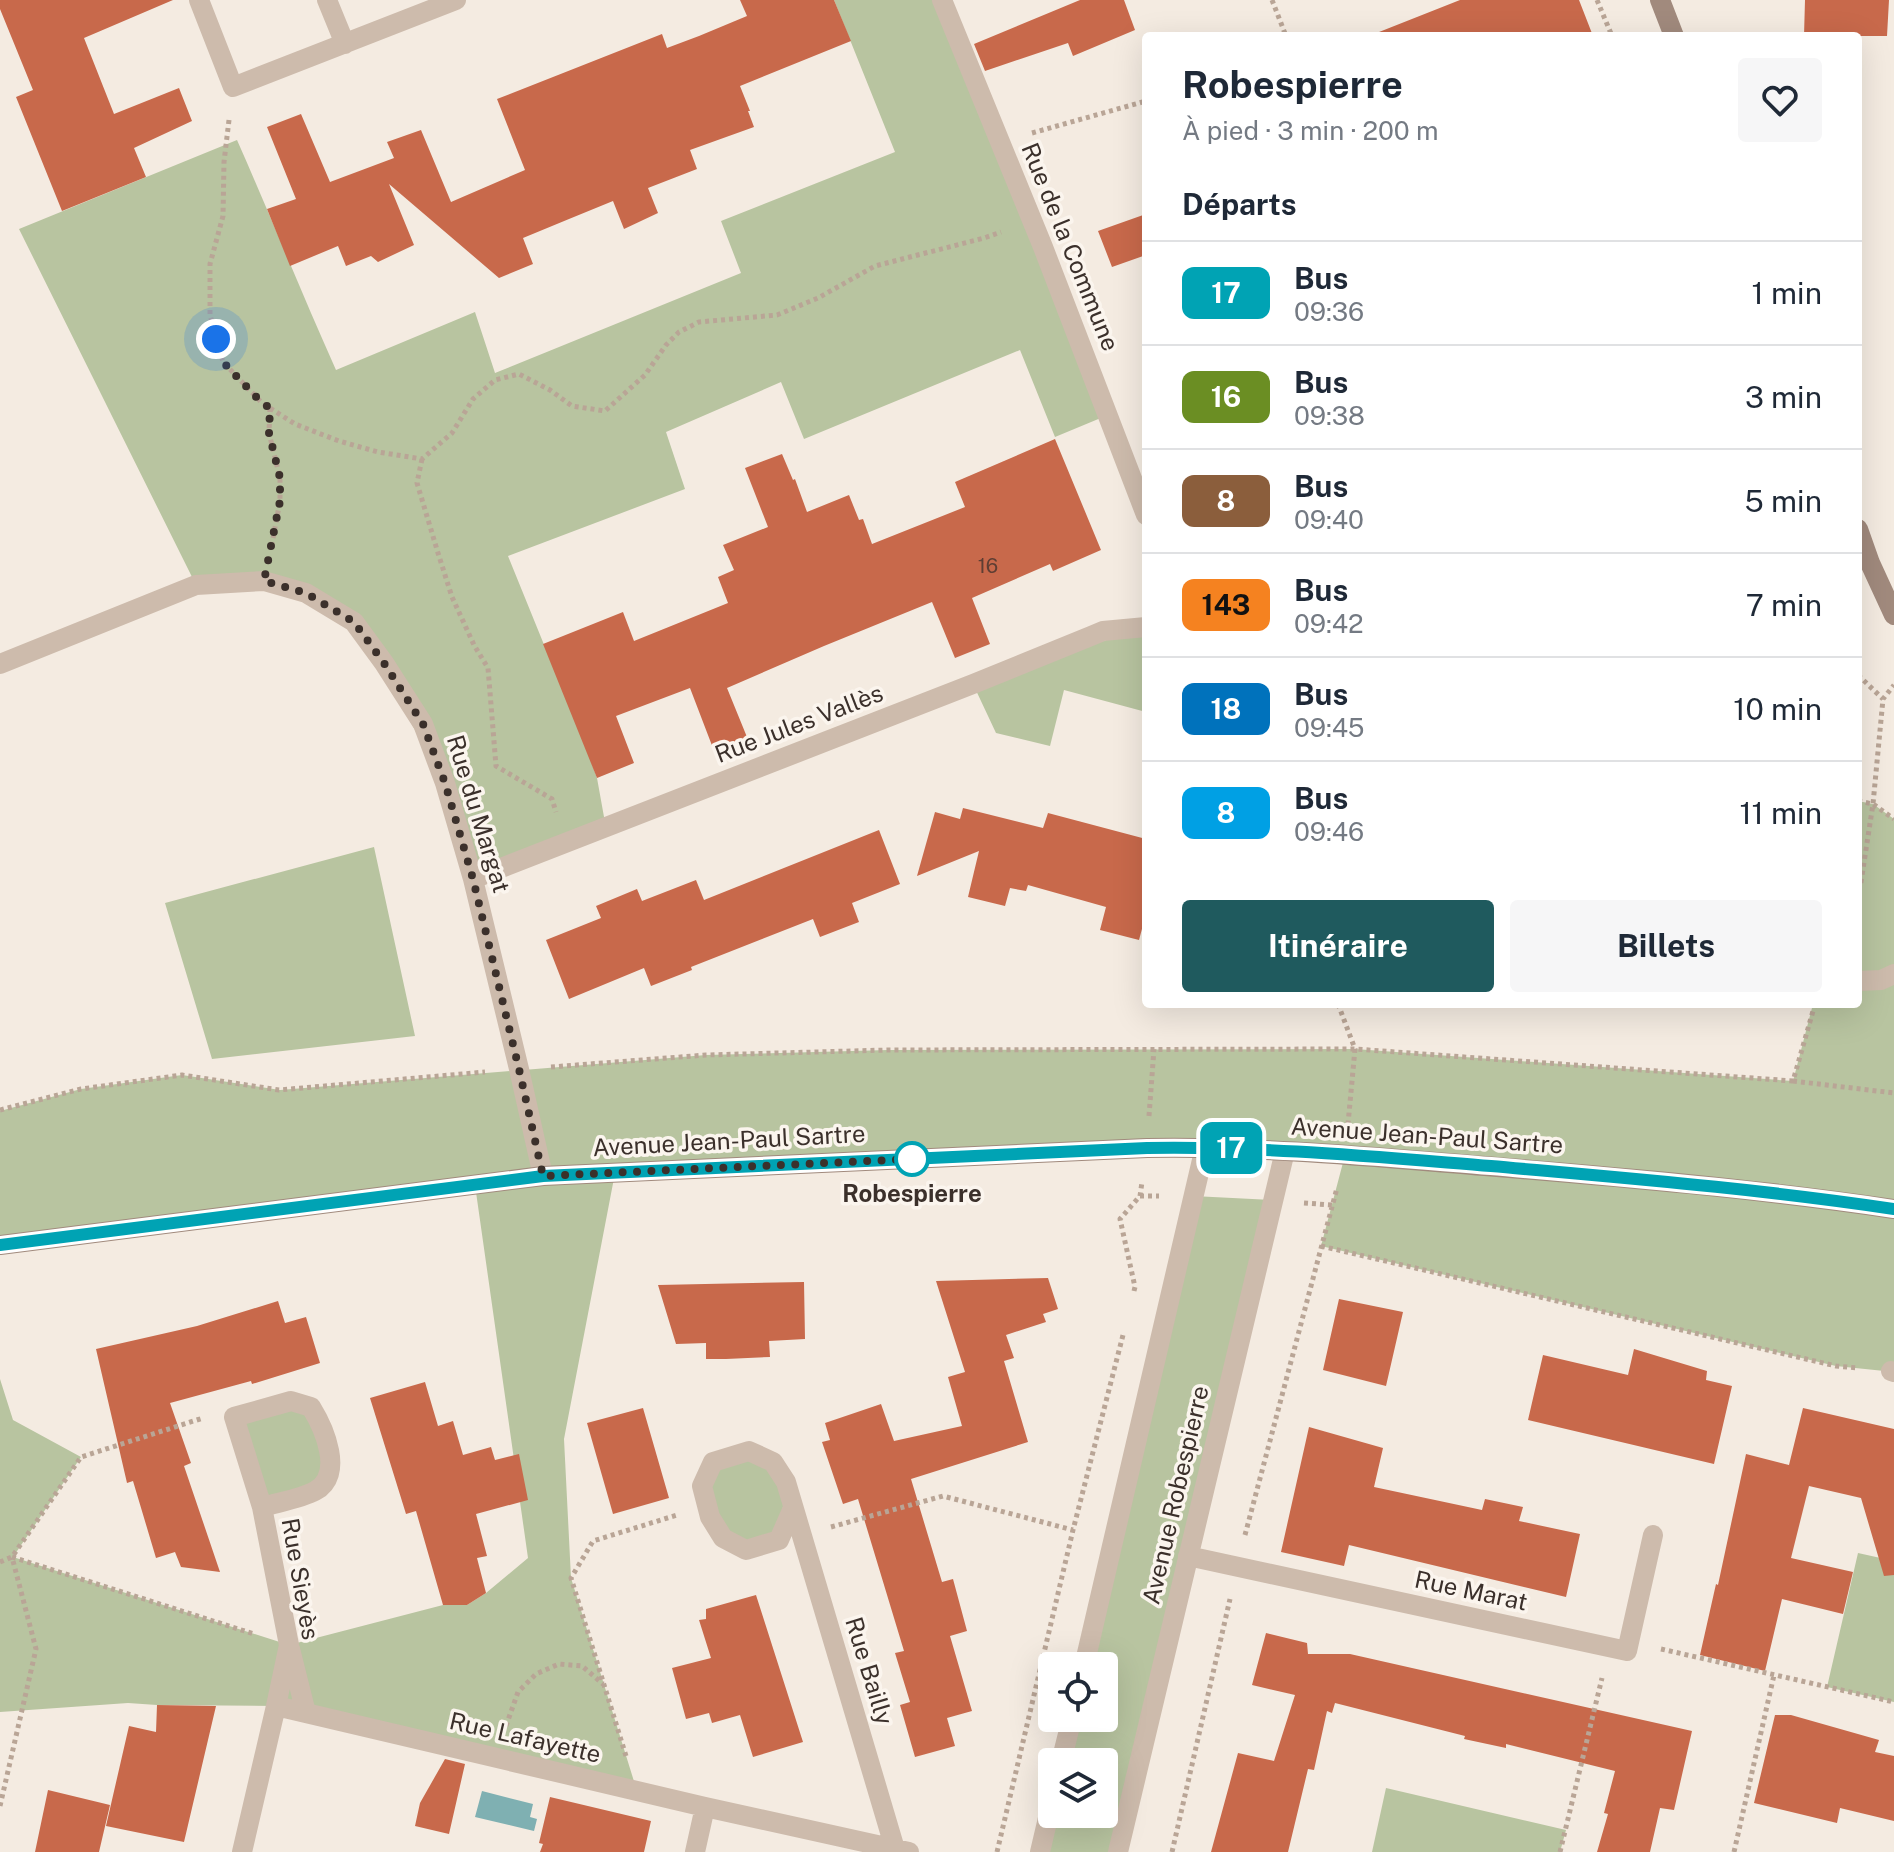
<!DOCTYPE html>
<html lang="fr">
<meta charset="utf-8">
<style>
:root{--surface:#fff;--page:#f6f6f7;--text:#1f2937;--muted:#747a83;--line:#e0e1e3;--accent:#1f5a5e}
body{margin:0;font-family:"Public Sans",sans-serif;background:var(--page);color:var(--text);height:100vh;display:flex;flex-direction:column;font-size:30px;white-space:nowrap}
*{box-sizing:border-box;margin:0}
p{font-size:26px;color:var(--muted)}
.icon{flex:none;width:44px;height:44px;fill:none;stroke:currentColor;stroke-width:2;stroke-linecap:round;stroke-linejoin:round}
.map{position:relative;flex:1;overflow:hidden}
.drawer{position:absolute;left:1142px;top:32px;width:720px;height:976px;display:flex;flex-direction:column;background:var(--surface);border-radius:8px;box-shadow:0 8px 32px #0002}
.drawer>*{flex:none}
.badge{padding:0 16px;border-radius:12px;font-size:28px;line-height:52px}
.controls{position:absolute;left:1038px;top:1652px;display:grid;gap:16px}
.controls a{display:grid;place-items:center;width:80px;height:80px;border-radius:8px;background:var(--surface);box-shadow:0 8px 32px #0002;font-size:40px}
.you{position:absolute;width:40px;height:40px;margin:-20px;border:6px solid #fff;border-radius:50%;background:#1a73e8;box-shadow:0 0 0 12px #1a73e833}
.map>.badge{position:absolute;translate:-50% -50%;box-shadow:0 0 0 4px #fff}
h2{padding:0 40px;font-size:30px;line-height:72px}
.round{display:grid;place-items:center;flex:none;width:84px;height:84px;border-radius:8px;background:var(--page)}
.headline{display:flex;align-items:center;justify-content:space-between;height:136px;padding:0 40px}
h1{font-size:38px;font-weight:700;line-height:60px}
.action{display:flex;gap:16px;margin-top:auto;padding:16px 40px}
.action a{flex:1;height:92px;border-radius:8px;background:var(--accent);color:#fff;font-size:32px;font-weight:700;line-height:92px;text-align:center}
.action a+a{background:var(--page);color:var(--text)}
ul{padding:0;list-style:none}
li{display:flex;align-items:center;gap:24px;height:104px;padding:0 40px;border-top:2px solid var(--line)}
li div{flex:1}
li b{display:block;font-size:30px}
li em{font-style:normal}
li .badge{min-width:88px;font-weight:700;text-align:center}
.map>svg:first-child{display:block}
</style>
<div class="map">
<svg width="1894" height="1852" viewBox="0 0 1894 1852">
<rect width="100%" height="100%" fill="#f4ebe1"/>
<path fill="#b8c4a0" d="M834,0H942L1108,415L1055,437L1020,350L804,439L781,382L666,432L685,489L508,556L588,753L597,778L606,828L473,879L445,783L354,622L306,593L196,585L19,229L237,140C271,217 302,294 336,370L475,312L495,373L741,273L721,221L895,152Z
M1146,627V712L1064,690L1050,746L996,733L973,684Z
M1858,801L1873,804L1894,819V1372L1836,1366L1321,1246L1345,1155L1285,1151L615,1173L564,1439L571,1578L637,1791L276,1706L157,1705L128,1703L0,1712V1379L13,1420L81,1457L13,1557L289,1645L443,1605H467L486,1593L528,1558L475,1185L0,1245V1111L81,1089L182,1075L280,1090L706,1055L888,1050L1355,1049L1793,1081L1813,1004H1858Z
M374,847L415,1036L212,1059L165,903Z
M1193,1196L1273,1200L1118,1852H1040L1052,1814H1104V1762H1061L1071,1718H1104V1666H1083Z
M311,1407L330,1476L262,1507L234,1417Z
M749,1451L786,1482L779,1540L746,1550L710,1517L713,1462Z
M1858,1553L1894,1561V1702L1827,1687Z
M1386,1788L1566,1830L1560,1852H1372Z"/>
<path fill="#7fb0b2" d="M482,1791L533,1804L530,1817L537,1819L534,1831L475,1817Z"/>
<path fill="#c8694b" d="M0,0H173L84,38L114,114L179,88L192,121L134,148L146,177L62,211L16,97L33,90L0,9Z
M740,0H834L851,41L740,86L750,111H748L754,127L690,150L697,169L648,188L658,213L624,229L613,201L569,219L523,238L533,264L499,278L389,184L414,245L378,262L371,256L346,266L338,246L290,266L267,209L296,199L267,127L301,114L330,182L394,158L387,142L421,130L451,202L525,170L497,99L662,34L667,48L699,36L747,16Z
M1080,0H1124L1135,30L1073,56L1068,43L985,71L974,44Z
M1460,0H1579L1593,36H1375L1374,34Z
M1805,0H1889L1887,36H1804Z
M1146,214V255L1112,267L1098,231Z
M1055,439L1101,550L1053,571L1050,564L972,598L990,644L955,658L932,602L824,646L727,688L749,742L716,756L690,688L616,716L634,763L597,778L543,644L623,612L634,641L728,603L718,577L734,570L723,545L768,527L745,468L782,454L793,480L795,479L807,512L849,495L859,520L863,519L872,544L965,507L955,482Z
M963,808L1043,828L1048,813L1146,839V914L1139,940L1100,930L1106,907L1028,885L1026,891L1010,888L1005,906L968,897L979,851L917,876L935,812L960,819Z
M879,830L900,884L852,903L859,922L820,937L813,919L691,967L692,970L651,986L644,968L569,999L546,940L601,918L596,906L637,889L642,901L696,880L704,900Z
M1048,1278L1058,1309L1043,1314L1046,1322L1006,1335L1014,1358L1004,1361L1028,1442L911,1479L942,1582L953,1579L967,1631L950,1636L972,1711L947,1718L955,1746L915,1757L900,1705L910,1702L895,1653L904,1651L858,1499L843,1504L822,1442L830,1440L825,1423L881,1404L894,1441L962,1426L948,1377L965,1372L936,1281Z
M804,1282L805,1339L769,1341L770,1357L726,1359H706V1343L676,1344L658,1285Z
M1339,1299L1403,1312L1386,1386L1323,1370Z
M278,1301L285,1323L306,1317L320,1363L252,1384L251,1381L170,1403L191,1463L184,1466L220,1572L181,1567L175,1552L156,1558L133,1481L127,1483L96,1349L197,1326Z
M1634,1349L1707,1371L1706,1380L1732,1386L1714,1464L1528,1420L1543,1355L1628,1375Z
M425,1382L438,1426L453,1421L463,1455L491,1447L495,1460L519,1454L528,1500L476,1514L487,1556L477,1558L486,1593L467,1605H443L416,1511L406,1514L370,1398Z
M643,1408L669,1498L613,1514L587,1423Z
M1803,1408L1894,1429V1575L1884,1576L1861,1498L1809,1486L1791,1558L1853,1572L1843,1614L1782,1599L1765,1671L1700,1655L1716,1584L1718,1585L1746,1454L1789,1465Z
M1309,1427L1383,1448L1374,1487L1482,1510L1485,1499L1523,1507L1519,1521L1580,1534L1566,1597L1349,1545L1344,1566L1281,1552Z
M756,1595L803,1742L753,1757L740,1715L712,1723L709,1713L686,1719L672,1668L711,1658L699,1620L706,1619V1609Z
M1266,1633L1307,1643L1308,1654H1350L1692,1731L1674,1810L1660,1808L1650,1852H1597L1608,1814L1604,1813L1615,1771L1506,1744V1748L1464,1739L1465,1736L1335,1703L1332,1713L1327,1711L1314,1770L1308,1769L1288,1852H1211L1238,1753L1274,1761L1295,1695L1252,1685Z
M157,1705L216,1706L184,1842L106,1826L129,1726L156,1732Z
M1775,1715H1791L1879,1740L1875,1752L1894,1756V1821L1840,1808L1837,1823L1754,1803Z
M445,1759L465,1764L449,1834L415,1826L420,1803Z
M48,1790L110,1805L99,1852H35Z
M550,1797L651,1821L644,1852H540L543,1844L539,1843Z"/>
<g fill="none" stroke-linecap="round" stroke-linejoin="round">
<path stroke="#b9a596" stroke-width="5" stroke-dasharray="4 4" stroke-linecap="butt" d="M1272,0L1286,36
M1597,0L1612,36
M229,120L224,162L223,216L210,264V315L223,362L262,403L295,424L339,441L378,452L422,459L452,433L473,399L495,380L519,374L550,390L572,406L605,411L645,375L666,345L679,332L699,322L777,315L818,298L875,266L984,238L1001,232
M1032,133L1146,101
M270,408L269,433L280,478V501L271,549
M422,459L417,483L438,553L452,597L474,645L488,668L496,766L552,799L556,812
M1858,675L1883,699
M1858,801L1873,804L1883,699L1894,685
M1858,890L1861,882L1873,804L1894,819
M1338,1004L1355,1049L1348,1124
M551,1067L706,1055L888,1050L1355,1049L1793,1081L1815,1004
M1793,1081L1894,1093
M0,1110L81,1089L182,1075L279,1090L485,1072
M1149,1116L1154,1049
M1140,1196H1159
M1304,1203L1332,1205
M1321,1246L1836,1366L1858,1368
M1134,1291L1135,1287L1120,1219L1140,1196L1142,1182
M831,1527L943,1496L1073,1530
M1245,1535L1337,1188
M12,1557L254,1634
M0,1562L12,1557L81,1457L203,1418
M1661,1649L1894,1702
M506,1726L518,1692L536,1674L559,1664L582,1666L603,1684
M626,1756L571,1578L593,1541L677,1515
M0,1806L36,1649L12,1557
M997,1852L1073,1530L1123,1335
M1172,1852L1230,1599
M1560,1852L1602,1678
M1734,1852L1774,1675"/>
<path stroke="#cdbbac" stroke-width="20" d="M199,0L233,87L456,0
M327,0L345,44
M942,0L1043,247L1146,515
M0,664L196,585L264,581L306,593L354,622L384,663L423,724L445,783L473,879L519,1069L543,1176
M473,879L973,684L1091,636L1103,631L1146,627
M1858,981L1881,980L1894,974
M1891,1371L1894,1372
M262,1507C279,1502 300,1499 315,1491C345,1475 324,1428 311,1407L291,1401L234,1417L262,1507L289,1645L276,1706
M793,1508L779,1540L746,1550L723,1538L710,1517L702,1486L713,1462L749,1451L773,1462L786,1482L895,1849
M1188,1556L1627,1651L1653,1535
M290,1649L306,1713
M1084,1666L1205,1147
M1061,1762L1072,1718
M242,1852L276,1706L705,1807L909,1852
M695,1852L705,1807
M1040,1852L1052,1801
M1118,1852L1285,1151"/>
<path stroke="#a18a7d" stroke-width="20" d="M1660,0L1674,36
M1858,529L1870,563L1894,615
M0,1245L543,1176L1147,1148C1260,1146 1373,1157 1485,1166C1621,1177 1759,1189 1894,1209"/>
</g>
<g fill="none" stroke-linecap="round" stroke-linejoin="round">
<defs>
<path id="line" d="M0,1245L543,1176L1147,1148C1262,1146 1377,1157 1491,1166C1625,1178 1761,1189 1894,1209"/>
</defs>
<use href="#line" stroke="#fff" stroke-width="18"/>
<use href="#line" stroke="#00a3b4" stroke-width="12"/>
<path stroke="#3b302b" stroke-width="8" stroke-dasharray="0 14.4" d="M216,339L223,362L262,403L270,408L269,433L280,478V501L264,581L306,593L354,622L384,663L423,724L445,783L473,879L519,1069L543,1176L912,1159"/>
</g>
<circle fill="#fff" stroke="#00a3b4" stroke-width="4" cx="912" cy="1159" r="16"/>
<g text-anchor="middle" stroke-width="7" stroke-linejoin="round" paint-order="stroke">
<g font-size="20" fill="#5e3e33">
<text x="988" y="573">16</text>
</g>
<g font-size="24" fill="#3b302b" stroke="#fbf5ee">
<text transform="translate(1070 247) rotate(68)" y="8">Rue de la Commune</text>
<text transform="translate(799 724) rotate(-21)" y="8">Rue Jules Vallès</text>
<text transform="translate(478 814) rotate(73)" y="8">Rue du Margat</text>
<text transform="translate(1427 1136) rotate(4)" y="8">Avenue Jean-Paul Sartre</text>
<text transform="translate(729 1141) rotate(-3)" y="8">Avenue Jean-Paul Sartre</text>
<text transform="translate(1176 1495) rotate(-77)" y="8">Avenue Robespierre</text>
<text transform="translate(300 1579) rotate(80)" y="8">Rue Sieyès</text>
<text transform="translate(1471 1591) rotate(12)" y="8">Rue Marat</text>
<text transform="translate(869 1671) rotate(73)" y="8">Rue Bailly</text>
<text transform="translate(525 1738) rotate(13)" y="8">Rue Lafayette</text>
</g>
<g font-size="24" font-weight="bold" fill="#3b302b" stroke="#fbf5ee">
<text x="912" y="1202">Robespierre</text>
</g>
</g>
</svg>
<div class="controls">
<a><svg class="icon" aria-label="locate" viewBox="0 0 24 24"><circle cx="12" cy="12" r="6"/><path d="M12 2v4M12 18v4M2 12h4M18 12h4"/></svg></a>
<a><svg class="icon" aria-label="layers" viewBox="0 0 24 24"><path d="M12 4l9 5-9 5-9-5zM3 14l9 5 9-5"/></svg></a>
</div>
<div class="you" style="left:216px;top:339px"></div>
<b class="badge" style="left:1231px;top:1148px;background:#00a3b4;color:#fff">17</b>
<section class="drawer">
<div class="headline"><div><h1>Robespierre</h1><p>À pied · 3 min · 200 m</p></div><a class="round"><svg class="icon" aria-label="heart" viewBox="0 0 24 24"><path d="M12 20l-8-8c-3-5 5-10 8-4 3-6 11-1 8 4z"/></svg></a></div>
<h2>Départs</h2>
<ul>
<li><span class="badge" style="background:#00a3b4;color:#fff">17</span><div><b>Bus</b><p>09:36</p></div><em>1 min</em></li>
<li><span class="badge" style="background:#6b8e23;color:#fff">16</span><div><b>Bus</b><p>09:38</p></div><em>3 min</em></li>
<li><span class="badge" style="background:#8b5e3c;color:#fff">8</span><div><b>Bus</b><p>09:40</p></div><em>5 min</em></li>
<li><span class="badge" style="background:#f58220;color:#111">143</span><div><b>Bus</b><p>09:42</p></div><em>7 min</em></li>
<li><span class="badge" style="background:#0072bc;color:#fff">18</span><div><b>Bus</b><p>09:45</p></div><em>10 min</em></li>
<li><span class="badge" style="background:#00a0e4;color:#fff">8</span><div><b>Bus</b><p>09:46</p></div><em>11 min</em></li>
</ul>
<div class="action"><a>Itinéraire</a><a>Billets</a></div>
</section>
</div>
